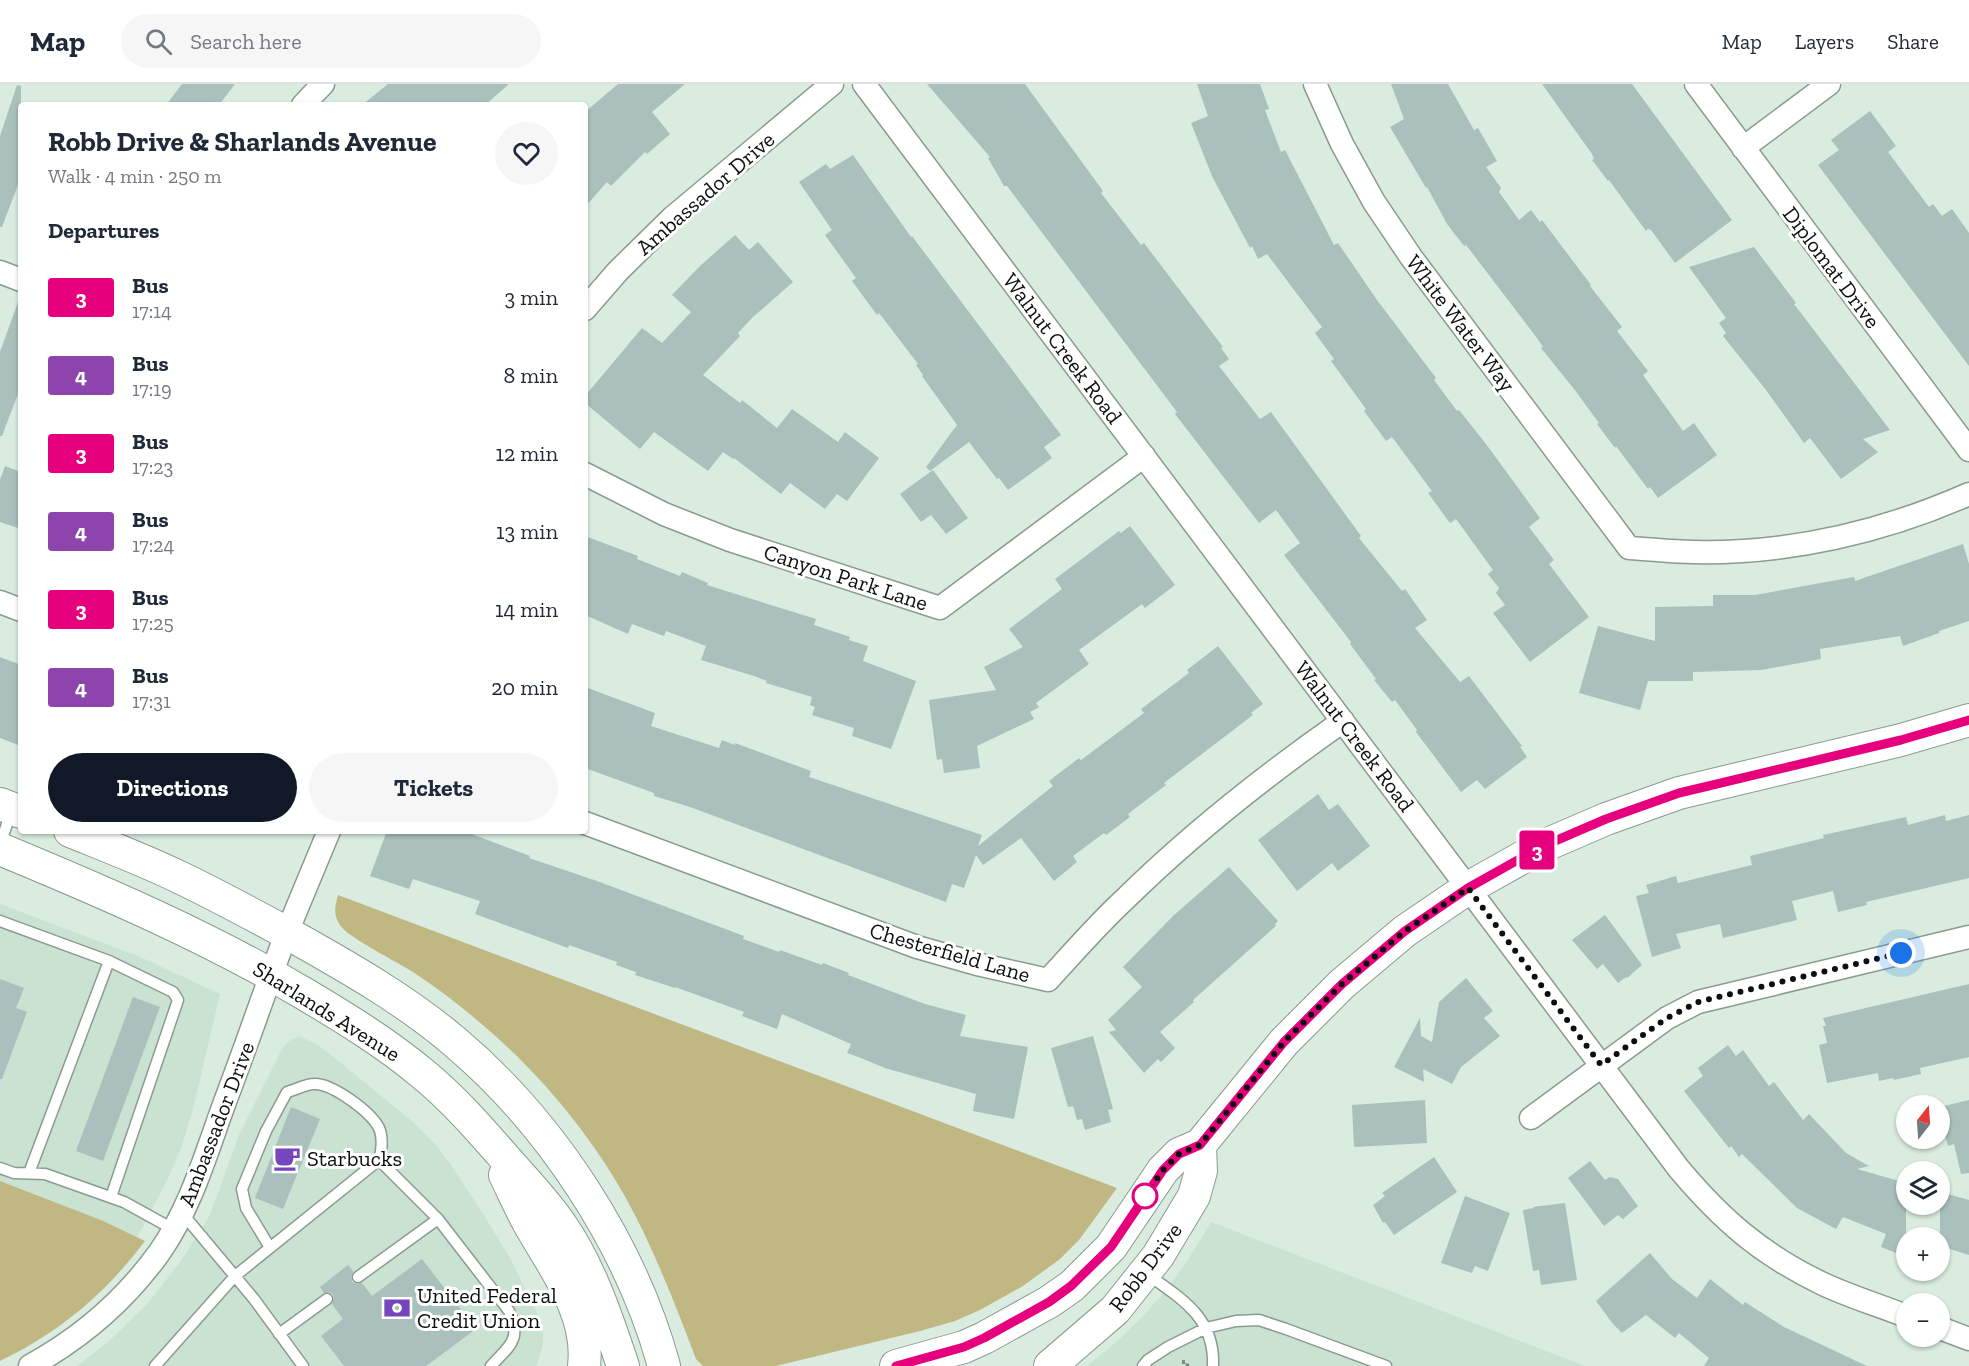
<!DOCTYPE html>
<meta charset="utf-8">
<style>
:root{--surface:#fff;--page:#f6f6f7;--text:#1f2937;--muted:#747a83;--line:#e0e1e3;--accent:#111827}
body{margin:0;font-family:"Zilla Slab",serif;background:var(--page);color:var(--text);height:100vh;display:flex;flex-direction:column;font-size:22px;white-space:nowrap}
*{box-sizing:border-box;margin:0}
p{font-size:20px;color:var(--muted)}
.icon{flex:none;width:33px;height:33px;fill:none;stroke:currentColor;stroke-width:2;stroke-linecap:round;stroke-linejoin:round}
.map{position:relative;flex:1;overflow:hidden}
.drawer{position:absolute;left:18px;top:18px;width:570px;height:732px;display:flex;flex-direction:column;background:var(--surface);border-radius:6px;box-shadow:0 2px 4px #0004}
.drawer>*{flex:none}
.badge{padding:0 12px;border-radius:4px;font-size:21px;line-height:39px}
.needle{width:39px;rotate:17deg}
.buttons{position:absolute;left:1896px;top:1011px;display:grid;gap:12px}
.buttons a{display:grid;place-items:center;width:54px;height:54px;border-radius:50%;background:var(--surface);box-shadow:0 2px 4px #0004;font-size:30px}
.you{position:absolute;width:30px;height:30px;margin:-15px;border:4px solid #fff;border-radius:50%;background:#1a73e8;box-shadow:0 0 0 9px #1a73e833}
.map>.badge{position:absolute;translate:-50% -50%;box-shadow:0 0 0 3px #fff}
h2{padding:0 30px;font-size:22px;line-height:54px}
.round{display:grid;place-items:center;flex:none;width:63px;height:63px;border-radius:32px;background:var(--page)}
.headline{display:flex;align-items:center;justify-content:space-between;height:102px;padding:0 30px}
h1{font-size:28px;font-weight:700;line-height:45px}
.button{display:flex;gap:12px;margin-top:auto;padding:12px 30px}
.button a{flex:1;height:69px;border-radius:36px;background:var(--accent);color:#fff;font-size:24px;font-weight:700;line-height:69px;text-align:center}
.button a+a{background:var(--page);color:var(--text)}
ul{padding:0;list-style:none}
li{display:flex;align-items:center;gap:18px;height:78px;padding:0 30px}
li div{flex:1}
li b{display:block;font-size:22px}
li em{font-style:normal}
li .badge{min-width:66px;font-weight:700;text-align:center}
header{display:flex;align-items:center;gap:36px;box-sizing:border-box;height:84px;padding:0 30px;background:var(--surface);border-bottom:2px solid var(--line)}
header strong{font-size:28px}
nav{display:flex;gap:33px;margin-inline-start:auto;font-size:21px}
.search{width:420px;height:54px;background:var(--page);display:flex;align-items:center;gap:15px;box-sizing:border-box;padding:0 21px;border-radius:33px;color:var(--muted);font-size:22px}
.map>svg:first-child{display:block}
</style>
<header>
<strong>Map</strong>
<div class="search"><svg class="icon" aria-label="search" viewBox="0 0 24 24"><circle cx="10" cy="10" r="6"/><path d="M15 15l6 6"/></svg>Search here</div>
<nav><a>Map</a><a>Layers</a><a>Share</a></nav>
</header>
<div class="map">
<svg width="1969" height="1282" viewBox="0 0 1969 1282">
<rect width="100%" height="100%" fill="#d9ecdf"/>
<path fill="#c9e2d1" d="M0,820L138,872L220,910L192,1029L181,1064L169,1092L137,1154L101,1136L0,1097Z
M299,952L318,961L341,979L413,1038L434,1059L449,1078L485,1133L511,1176L540,1236L543,1250V1261L536,1282H77L108,1258L147,1220L181,1177L210,1131L239,1051L283,963L289,957Z
M1211,1138L1585,1282H1087L1115,1259L1143,1232L1169,1203L1191,1171Z"/>
<path fill="#c0b782" d="M338,811L1117,1104L1079,1156L1060,1175L1023,1202L980,1226L955,1237L920,1247L776,1282H703L696,1275C678,1227 659,1179 636,1133C600,1062 545,994 484,942C463,924 440,906 416,890C400,879 348,854 340,841C333,831 335,822 338,811Z
M0,1097L101,1136L145,1157C105,1210 60,1248 0,1277Z"/>
<path fill="#a9c0bc" d="M182,0H235L219,21H166Z
M388,0H509L485,21H362Z
M618,0H685L652,28L670,50L647,70L645,68L611,102L607,98L585,123V28Z
M927,0H1025L1103,107L1101,109L1141,161L1144,159L1223,263L1221,264L1229,275L1219,282L1260,335L1271,328L1361,452L1359,454L1402,507L1405,505L1427,536L1415,544L1460,598L1469,592L1522,662L1520,663L1527,673L1485,705L1477,696L1461,708L1416,648L1417,646L1395,616L1392,618L1374,596L1376,595L1350,560L1351,558L1284,471L1300,459L1276,426L1259,439L1175,330L1177,328L1007,102H1004L988,74L990,73Z
M1197,0H1260L1269,25L1265,26L1281,68L1285,66L1334,161L1338,159L1377,216L1436,294L1434,296L1457,327L1459,326L1486,360L1540,434L1529,443L1554,476L1549,480L1589,533L1530,578L1493,529L1505,521L1496,509L1499,504L1488,490L1493,486L1456,435L1450,439L1428,409L1432,407L1392,353L1386,357L1364,327L1366,325L1331,277L1334,275L1315,249L1322,243L1267,170L1258,175L1252,162L1250,164L1212,92L1191,39L1208,32Z
M1391,0H1448L1474,46L1478,44L1497,77L1486,83L1501,104L1499,108L1519,136L1531,126L1540,138L1542,136L1591,201L1590,202L1622,243L1617,247L1648,287L1643,291L1683,347L1694,339L1717,371L1658,414L1650,403L1648,405L1616,362L1615,364L1597,340L1599,339L1574,305L1541,264L1543,263L1537,254L1466,161L1464,162L1447,140L1427,103L1426,104L1390,43L1404,35Z
M1542,0H1632L1732,136L1675,179L1651,146L1648,145L1646,147L1609,96L1608,97L1592,76L1594,75L1592,70Z
M17,1L21,2V93L2,143H0V52Z
M1870,27L1896,62L1888,68L1929,123L1933,120L1942,132L1952,125L1969,149V282L1818,81L1839,66L1831,56Z
M853,71L911,153L912,152L1061,351L1044,363L1052,374L1008,406L999,394L997,395L969,358L930,387L926,383L957,341L922,292L923,291L916,281L918,280L879,229L877,231L852,197L856,194L825,151L832,146L799,98L826,80L830,85Z
M735,151L749,166L758,158L793,198L753,233L738,249L740,252L703,291L740,319L742,316L777,344L792,325L838,358L845,348L879,374L847,417L837,410L825,425L790,399L781,410L734,374L733,375L723,368L708,387L654,348L640,365L585,319V312L642,244L662,259L691,228L672,211L700,182Z
M1754,163L1796,219L1794,220L1890,346L1863,355L1878,368L1841,395L1810,354L1804,359L1766,306L1723,252L1726,249L1719,239L1726,234L1689,183Z
M18,218H21V302L2,352H0V268Z
M5,382L21,388V445L0,438V396Z
M933,386L968,434L946,450L931,431L921,438L900,410Z
M1130,442L1175,501L1145,524L1142,520L1079,566L1089,580L1036,619L1039,623L1030,628L1034,635L977,662L980,684L944,689L942,675L937,676L929,616L996,606L984,583L1023,563L1009,545L1062,505L1055,495L1119,447L1121,449Z
M585,452L638,472L637,475L680,492L682,488L708,499L707,501L816,535L814,541L850,553L849,556L868,562L863,577L916,597L891,665L852,652L854,644L812,631L815,623L810,621L812,613L766,599L767,597L754,592L701,576L706,562L666,547L664,552L632,540L628,550L585,531Z
M1963,460L1969,480V537L1939,547V549L1903,562L1900,552L1820,565L1821,575L1761,586L1693,588V597H1648L1640,626L1579,609L1598,542L1655,557V523L1713,522V511H1755L1854,493L1855,497Z
M1218,562L1263,620L1251,629L1253,631L1164,699L1166,701L1128,730L1130,733L1106,751L1104,749L1073,772L1077,778L1054,797L1021,754L983,781L976,771L964,804L952,800L946,818L690,723L654,712V709L585,684V603L655,629L651,642L719,664L722,656L735,661V659L811,687L809,693L982,751L978,762L1053,702L1049,697L1079,674L1081,676L1144,629L1141,625L1189,589L1187,586Z
M0,573L21,581V662L0,654Z
M1318,710L1329,726L1338,720L1370,762L1338,787L1332,779L1297,807L1258,756Z
M1945,731L1946,737L1969,731V794L1866,818L1867,821L1838,828L1833,807L1792,817L1797,836L1723,854L1720,840L1676,850L1681,864L1652,873L1636,812L1649,809L1646,801L1676,792L1678,799L1752,781L1750,772L1824,754L1823,751L1906,733L1908,741Z
M387,747H464L530,772L529,774L597,797L744,852L743,855L779,868L780,866L822,881L823,879L849,889L848,891L925,920L966,931L960,952L1028,963L1014,1035L973,1027L976,1010L885,984L861,974L847,969L851,960L782,930L777,945L742,932L744,928L675,903V904L635,891L636,888L616,881L617,878L569,861L568,864L475,830L480,817L413,795L409,805L370,792Z
M1229,783L1278,837L1275,840L1276,842L1193,916L1194,918L1160,948L1175,964L1161,978L1158,975L1144,989L1109,948L1116,946L1108,936L1142,903L1123,883L1173,832Z
M1605,831L1642,881L1627,894L1626,893L1618,899L1603,880L1597,885L1572,856Z
M1466,894L1493,927L1484,934L1500,952L1461,983L1452,1000L1423,985L1424,998L1394,983L1420,934L1421,952L1432,958L1439,918Z
M0,895L24,904L16,924L27,928L2,995H0Z
M1969,900V973L1920,984L1921,990L1894,996L1893,994L1879,997L1878,989L1827,999L1819,961L1827,959L1823,942H1826L1823,934Z
M133,913L160,923L103,1077L76,1067Z
M1093,952L1113,1025L1108,1026L1111,1038L1085,1046L1082,1035L1077,1036L1073,1022L1068,1023L1051,964Z
M1728,961L1736,972L1743,966L1769,1002L1774,998L1803,1036L1809,1030L1846,1069L1869,1082L1857,1085L1906,1099V1173L1881,1163L1886,1150L1843,1133L1836,1145L1797,1124L1742,1070L1739,1073L1731,1062L1729,1064L1684,1007L1703,992L1698,984Z
M1425,1016L1427,1059L1354,1063L1352,1021Z
M1969,1016V1089L1961,1090L1954,1060L1948,1062L1943,1043L1949,1041L1944,1022Z
M291,1023L320,1035L283,1125L255,1114Z
M1434,1073L1457,1108L1394,1151L1385,1138L1383,1139L1373,1121L1385,1112L1382,1109Z
M1590,1077L1605,1096L1610,1093L1618,1095L1638,1122L1623,1135L1618,1131L1604,1142L1568,1094Z
M1940,1108L1969,1116V1171L1940,1162Z
M1465,1112L1510,1129L1488,1187L1475,1182L1472,1189L1441,1179Z
M1565,1119L1577,1196L1541,1201L1539,1186L1533,1187L1523,1126L1534,1124L1533,1123Z
M1650,1169L1672,1195L1697,1214L1710,1195L1743,1221L1745,1218L1784,1243L1867,1282H1704L1709,1274L1679,1249L1675,1254L1646,1231L1622,1249L1613,1240L1596,1217Z
M422,1175L476,1245L426,1282H344L321,1252L343,1235L332,1220L334,1215L333,1210L329,1208L324,1209L320,1203L348,1181L353,1187L351,1193L352,1198L358,1200L362,1199L372,1212Z"/>
<g fill="none" stroke-linecap="round" stroke-linejoin="round">
<defs>
<path id="lane" d="M0,760L12,726
M0,837L109,877L173,908L178,916L111,1113
M379,1076L438,1135L509,1227C522,1256 510,1261 491,1282
M0,1084L14,1089L45,1090L124,1118L173,1145
M29,1089L109,877
M182,1129L254,1215L303,1282
M1147,1190C1182,1215 1215,1234 1213,1282
M358,1193L438,1135
M279,1250L327,1215
M155,1282L235,1192L379,1076C382,1067 383,1053 379,1044C371,1028 332,999 314,1000C306,1000 295,1006 287,1008L266,1047L242,1105L246,1124L269,1162
M1143,1282L1148,1276L1168,1263L1206,1244L1236,1237L1259,1236L1286,1245L1386,1282"/>
<path id="street" d="M864,0L1679,1085C1722,1136 1761,1170 1821,1199C1848,1212 1878,1221 1906,1232
M1315,0L1342,60L1374,118L1411,173L1629,464C1650,465 1672,468 1693,468C1788,470 1883,448 1969,410
M1696,0L1969,366
M303,21L323,0
M1743,64L1829,0
M0,188L21,196
M585,225L618,187L672,134L832,0
M585,390L664,430L730,456L940,524L1144,372
M0,518L21,526
M585,739L917,863L977,880L1048,896C1073,869 1097,841 1124,816C1191,750 1266,691 1343,637
M1531,1034L1667,934L1698,918L1969,853
M1940,1244L1969,1255
M30,1282C81,1254 125,1216 159,1169C191,1124 207,1066 226,1015C247,960 266,903 287,848C301,814 315,781 329,747"/>
<path id="secondary" d="M0,720L21,728
M70,747C107,762 144,776 179,793C219,812 257,833 296,854C351,885 407,917 455,958C551,1039 631,1161 664,1282
M0,765C104,808 206,852 303,909C345,934 386,959 423,990C456,1017 484,1050 512,1082C529,1101 547,1120 561,1141C590,1183 607,1234 623,1282
M505,1091C514,1109 522,1128 532,1145C557,1188 590,1231 584,1282
M896,1282L964,1263L984,1254L1049,1218L1072,1202L1111,1163L1163,1086L1179,1070L1200,1061L1284,958L1342,900L1405,847L1468,804L1541,763L1606,735L1679,709L1901,656L1969,636
M1050,1282L1115,1226L1158,1172L1194,1112L1201,1087L1200,1061"/>
</defs>
<use href="#lane" stroke="#8a9b90" stroke-width="13"/>
<use href="#street" stroke="#8a9b90" stroke-width="25"/>
<use href="#secondary" stroke="#8a9b90" stroke-width="34"/>
<path stroke="#818e85" stroke-width="4" stroke-dasharray="3 4.5" stroke-linecap="butt" d="M1182,1278H1188L1187,1282"/>
<use href="#lane" stroke="#fff" stroke-width="10"/>
<use href="#street" stroke="#fff" stroke-width="22"/>
<use href="#secondary" stroke="#fff" stroke-width="32"/>
</g>
<g fill="none" stroke-linecap="round" stroke-linejoin="round">
<defs>
<path id="line" d="M896,1282L964,1263L984,1254L1049,1218L1071,1202L1111,1163L1163,1086L1179,1070L1200,1061L1284,958L1342,900L1405,847L1468,804L1541,763L1606,735L1679,709L1901,656L1969,636"/>
</defs>
<use href="#line" stroke="#fff" stroke-width="14"/>
<use href="#line" stroke="#e6007e" stroke-width="9"/>
<path stroke="#0a100c" stroke-width="6" stroke-dasharray="0 10.8" d="M1145,1112L1163,1086L1179,1070L1200,1061L1284,958L1342,900L1405,847L1468,804L1601,981L1667,934L1698,918L1901,869"/>
</g>
<defs>
<symbol id="cafe-bare" viewBox="-9 -9 18 18"><path d="M-5.5-4.5H6V0H3Q3 3.5 0 3.5H-2.5Q-5.5 3.5-5.5 0ZM3-3.2v2h1.7v-2ZM-6 4.5H4V6H-6Z" fill="#7646bd" stroke="#fff" stroke-width="2.5" paint-order="stroke"/></symbol>
<symbol id="bank-bare" viewBox="-9 -9 18 18"><path d="M-6-4H6V4H-6ZM0-2.3a2.3 2.3 0 1 0 0 4.6a2.3 2.3 0 1 0 0-4.6Z" fill="#7646bd" stroke="#fff" stroke-width="2.5" paint-order="stroke"/></symbol>
</defs>
<g fill-rule="evenodd">
<use href="#cafe-bare" x="268" y="1055" width="38" height="38"/>
<use href="#bank-bare" x="378" y="1205" width="38" height="38"/>
</g>
<circle fill="#fff" stroke="#e6007e" stroke-width="3" cx="1145" cy="1112" r="12"/>
<g text-anchor="middle" stroke-width="6" stroke-linejoin="round" paint-order="stroke">
<g font-size="22" fill="#0a100c" stroke="#fff">
<text transform="translate(705 109) rotate(-41)" y="8">Ambassador Drive</text>
<text transform="translate(1832 183) rotate(53)" y="8">Diplomat Drive</text>
<text transform="translate(1461 239) rotate(53)" y="8">White Water Way</text>
<text transform="translate(1063 264) rotate(53)" y="8">Walnut Creek Road</text>
<text transform="translate(846 493) rotate(18)" y="8">Canyon Park Lane</text>
<text transform="translate(1355 652) rotate(53)" y="8">Walnut Creek Road</text>
<text transform="translate(950 868) rotate(16)" y="8">Chesterfield Lane</text>
<text transform="translate(327 927) rotate(32)" y="8">Sharlands Avenue</text>
<text transform="translate(216 1040) rotate(-69)" y="8">Ambassador Drive</text>
<text transform="translate(1145 1183) rotate(-53)" y="8">Robb Drive</text>
</g>
<g font-size="22" fill="#0a100c" stroke="#fff" text-anchor="start">
<text x="307" y="1082">Starbucks</text>
<text x="417" y="1219">United Federal<tspan x="417" dy="25">Credit Union</tspan></text>
</g>
</g>
</svg>
<div class="buttons">
<a><svg class="needle" viewBox="-14 -14 28 28"><path d="M0-13l5 13h-10z" fill="#e53935"/><path d="M0 13l5-13h-10z" fill="#747a83"/></svg></a>
<a><svg class="icon" aria-label="layers" viewBox="0 0 24 24"><path d="M12 4l9 5-9 5-9-5zM3 14l9 5 9-5"/></svg></a>
<a>+</a>
<a>−</a>
</div>
<div class="you" style="left:1901px;top:869px"></div>
<b class="badge" style="left:1537px;top:766px;background:#e6007e;color:#fff">3</b>
<section class="drawer">
<div class="headline"><div><h1>Robb Drive &amp; Sharlands Avenue</h1><p>Walk · 4 min · 250 m</p></div><a class="round"><svg class="icon" aria-label="heart" viewBox="0 0 24 24"><path d="M12 20l-8-8c-3-5 5-10 8-4 3-6 11-1 8 4z"/></svg></a></div>
<h2>Departures</h2>
<ul>
<li><span class="badge" style="background:#e6007e;color:#fff">3</span><div><b>Bus</b><p>17:14</p></div><em>3 min</em></li>
<li><span class="badge" style="background:#8e44ad;color:#fff">4</span><div><b>Bus</b><p>17:19</p></div><em>8 min</em></li>
<li><span class="badge" style="background:#e6007e;color:#fff">3</span><div><b>Bus</b><p>17:23</p></div><em>12 min</em></li>
<li><span class="badge" style="background:#8e44ad;color:#fff">4</span><div><b>Bus</b><p>17:24</p></div><em>13 min</em></li>
<li><span class="badge" style="background:#e6007e;color:#fff">3</span><div><b>Bus</b><p>17:25</p></div><em>14 min</em></li>
<li><span class="badge" style="background:#8e44ad;color:#fff">4</span><div><b>Bus</b><p>17:31</p></div><em>20 min</em></li>
</ul>
<div class="button"><a>Directions</a><a>Tickets</a></div>
</section>
</div>
